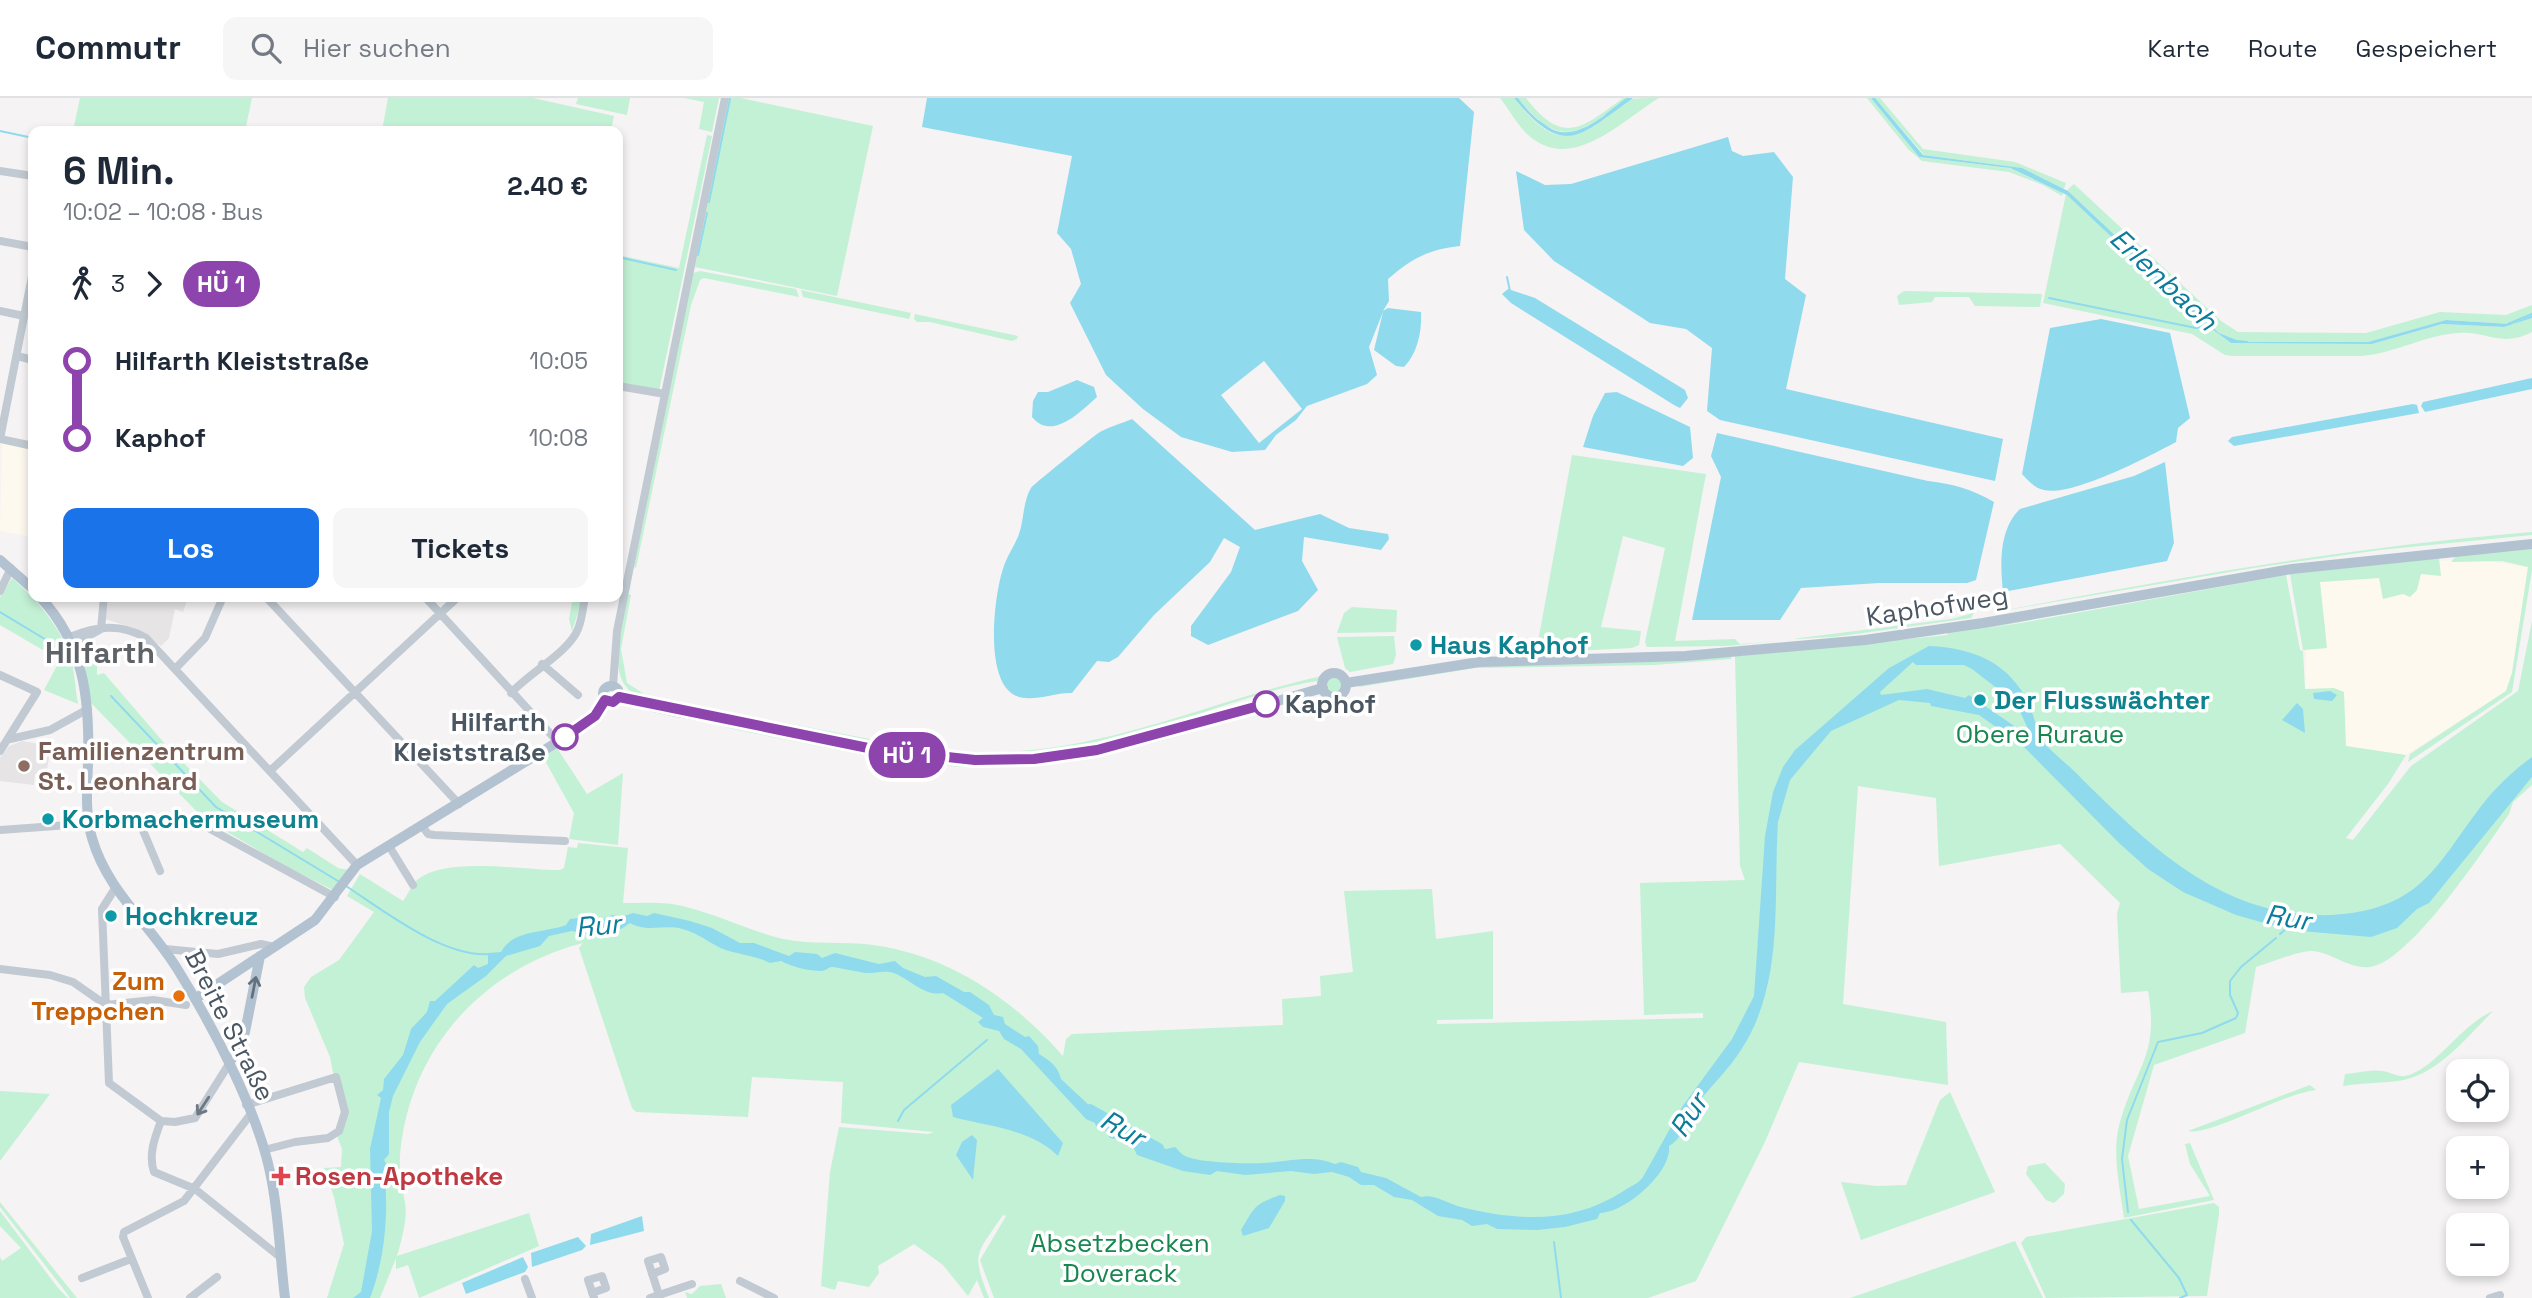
<!DOCTYPE html>
<html lang="de">
<meta charset="utf-8">
<style>
:root{--surface:#fff;--page:#f6f6f7;--text:#1f2937;--muted:#747a83;--line:#e0e1e3;--accent:#1a73e8}
body{margin:0;font-family:"Space Grotesk",sans-serif;background:var(--page);color:var(--text);height:100vh;display:flex;flex-direction:column;font-size:26px;white-space:nowrap}
*{box-sizing:border-box;margin:0}
p{font-size:23px;color:var(--muted)}
.icon{flex:none;width:38px;height:38px;fill:none;stroke:currentColor;stroke-width:2;stroke-linecap:round;stroke-linejoin:round}
.map{position:relative;flex:1;overflow:hidden}
.details{position:absolute;left:28px;top:28px;width:595px;height:476px;display:flex;flex-direction:column;background:var(--surface);border-radius:14px;box-shadow:0 4px 10px #0003}
.details>*{flex:none}
.badge{padding:0 14px;border-radius:23px;font-size:24px;line-height:46px}
.buttons{position:absolute;left:2446px;top:961px;display:grid;gap:14px}
.buttons a{display:grid;place-items:center;width:63px;height:63px;border-radius:14px;background:var(--surface);box-shadow:0 4px 10px #0003;font-size:35px}
.map>.badge{position:absolute;translate:-50% -50%;box-shadow:0 0 0 4px #fff}
.legs{display:flex;align-items:center;gap:10px;height:77px;padding:0 35px;font-size:23px}
.legs p{margin-inline-start:auto}
.summary{display:flex;align-items:center;justify-content:space-between;height:119px;padding:0 35px}
h1{font-size:38px;font-weight:700;line-height:52px}
.primary-button{display:flex;gap:14px;margin-top:auto;padding:14px 35px}
.primary-button a{flex:1;height:80px;border-radius:14px;background:var(--accent);color:#fff;font-size:28px;font-weight:700;line-height:80px;text-align:center}
.primary-button a+a{background:var(--page);color:var(--text)}
ul{padding:0 35px;list-style:none}
li{display:flex;align-items:center;gap:24px;height:77px;font-size:26px}
li i{display:grid;place-items:center;width:10px;height:100%;margin:0 9px;background:currentColor}
li i::after{content:'';width:18px;height:18px;margin:-9px;border:5px solid;border-radius:50%;background:var(--surface)}
li p{margin-inline-start:auto}
li:first-child i{background:linear-gradient(#0000 50%,currentColor 0)}
li:last-child i{background:linear-gradient(currentColor 50%,#0000 0)}
header{display:flex;align-items:center;gap:42px;box-sizing:border-box;height:98px;padding:0 35px;background:var(--surface);border-bottom:2px solid var(--line)}
header strong{font-size:33px}
nav{display:flex;gap:38px;margin-inline-start:auto;font-size:24px}
.search{width:490px;height:63px;background:var(--page);display:flex;align-items:center;gap:18px;box-sizing:border-box;padding:0 24px;border-radius:14px;color:var(--muted);font-size:26px}
.map>svg:first-child{display:block}
</style>
<header>
<strong>Commutr</strong>
<div class="search"><svg class="icon" aria-label="search" viewBox="0 0 24 24"><circle cx="10" cy="10" r="6"/><path d="M15 15l6 6"/></svg>Hier suchen</div>
<nav><a>Karte</a><a>Route</a><a>Gespeichert</a></nav>
</header>
<div class="map">
<svg width="2532" height="1200" viewBox="0 0 2532 1200">
<rect width="100%" height="100%" fill="#f5f3f3"/>
<path fill="#fdf9ef" d="M2,345L33,351V439L0,433Z
M2475,461L2528,469L2512,575L2506,593L2406,657L2346,648L2305,592L2306,552L2327,550L2320,484L2380,480L2383,501L2422,464Z"/>
<path fill="#e6e4e5" d="M109,499H188L183,514L175,511L169,540L161,548L134,530L105,521Z
M22,643L51,648L46,677L35,676L34,687L0,683V660L9,648Z"/>
<path fill="#c3f1d5" d="M80,0H252L245,33H73Z
M388,0H533L614,18L611,33H382Z
M578,0H630L627,17L576,6Z
M684,0H719L712,34L699,31L704,4Z
M728,0H741L873,28L837,198L695,169Z
M1500,0H1514C1544,37 1562,52 1605,21C1613,15 1622,6 1631,1C1639,0 1651,0 1659,0C1621,23 1570,78 1526,35C1516,25 1509,11 1500,0Z
M1518,0H1526C1563,48 1581,31 1623,0H1629C1581,34 1561,55 1518,0Z
M1867,0H1871L1919,59L2009,70L2063,95L2062,98L2043,87L2009,74L1922,63L1908,51Z
M1875,0H1880L1923,51L2015,64L2066,85L2064,91L2021,70L1924,57Z
M707,37L712,38L659,293L618,285V157L679,170Z
M2074,86L2221,223L2238,234L2366,235L2440,214L2506,217L2532,207V217L2511,226L2446,222L2368,244H2242L2219,235L2067,92Z
M2066,96L2090,115L2201,223L2231,245L2372,246L2442,226L2504,229L2532,220V234C2501,250 2488,233 2458,235C2426,237 2395,255 2362,258H2232L2225,257L2192,236L2043,205Z
M700,173L796,191L799,199L704,180L700,182L691,207L636,470L634,469L693,175Z
M801,192L911,215L909,221L803,199Z
M1904,193L2042,196L2040,209L1975,208L1969,199H1935L1932,204L1899,207L1897,198Z
M915,216L1018,238L1017,241L1012,243L930,224H917L914,221Z
M1572,357L1706,376L1675,543L1735,541L1740,546L1780,543L1727,548L1647,549L1645,544L1665,450L1623,438L1601,529L1641,533L1639,547L1632,550L1536,555Z
M2532,434V437L2380,452L2253,470L1984,516C2166,482 2347,449 2532,434Z
M2532,448V472L2512,594L2408,664L2410,656L2506,593L2512,575L2528,469L2502,463L2451,464L2456,458Z
M2439,460L2441,478L2421,476L2417,492L2410,499L2403,496L2383,501L2379,480L2320,484L2327,550L2303,552L2290,476Z
M2286,477L2300,552L2303,553L2305,591L2334,590L2344,594L2346,648L2406,657L2388,686L2346,740L2353,742L2411,668L2518,593L2532,523V687L2513,704L2509,716C2485,750 2410,864 2370,869C2348,871 2333,855 2313,853C2300,852 2270,865 2256,869L2245,935L2154,967L2128,1058L2139,1111L2210,1098L2190,1066L2185,1046L2190,1045L2214,1102L2124,1120C2120,1091 2112,1056 2119,1028C2134,970 2160,959 2148,893L2121,895L2117,815L2120,805L2060,746L1939,768L1936,700L1858,688L1843,906L1946,924L1948,987L1799,964L1764,1046L1696,1183L1648,1200H994L980,1162L1006,1118L1003,1117C976,1157 971,1154 989,1200H984L977,1182L968,1198L943,1167L914,1146L878,1168L879,1175L869,1189L838,1183L835,1192L821,1188L830,1074L839,1029L928,1036L934,1034L841,1025L843,984L752,979L748,1019L636,1014L632,1010L579,850L583,845C482,871 409,952 400,1057C399,1074 402,1089 405,1105C408,1119 401,1144 397,1158L529,1115L539,1148L419,1200L408,1167L396,1171V1160L380,1200H327L344,1146L334,1099L324,1070L341,1069L342,1051L337,1038L344,1030L330,959L305,900L304,889L311,879L339,862L374,814L347,798L360,776L403,803C407,798 410,790 414,785C440,756 527,773 560,772L564,770L568,749L577,750L578,745L628,750L623,805C644,805 666,803 686,809C719,817 750,833 783,841C812,847 844,843 873,847C949,857 1014,902 1063,958L1066,941L1072,936L1283,927L1282,901L1321,898L1320,878L1353,874L1344,793L1432,791L1436,841L1493,833V921L1437,922V926L1703,920V915L1644,917L1640,785L1745,782L1740,768L1735,558L1947,537L1948,534L2116,506L1989,530L2027,524Z
M12,480C35,500 60,528 70,558C75,573 75,591 78,606L44,592L60,562L0,527V499Z
M628,496L631,497L621,551L627,585L644,596L713,613L637,597C604,582 622,524 628,496Z
M573,499H583L572,533L569,521Z
M1978,507L1971,520L1834,539L1792,541L1951,521L1970,516Z
M1352,509L1397,512L1396,534L1337,535L1344,515Z
M1394,538L1396,557L1393,566L1350,574L1345,570L1337,539Z
M97,547L106,548L97,563V577L104,575L165,646L222,704L303,754L307,750L338,770L349,772L333,792L289,770L203,720L90,604L84,560Z
M1730,558L1732,561L1654,567L1475,570L1359,589L1360,585L1481,567Z
M1322,578L1317,583C1259,592 1190,621 1132,637C1069,655 1002,658 936,654V651C1078,669 1189,608 1322,578Z
M1325 587a9 9 0 1 1 18 0a9 9 0 1 1-18 0Z
M719,612L932,653L850,641Z
M676,616L878,656L1066,660L1069,664L962,669L899,664L737,632Z
M557,650L587,696L623,675L618,747L569,741L574,715L543,659Z
M2493,913C2466,940 2438,977 2398,983C2379,985 2362,985 2343,988L2345,976C2357,975 2371,971 2383,973C2390,974 2397,979 2405,978C2435,972 2460,927 2493,913Z
M2310,987L2316,992C2281,996 2211,1038 2188,1033Z
M0,993L50,996L0,1063Z
M1950,994L1995,1094L1861,1142L1841,1084L1877,1088L1906,1087L1940,1002Z
M2045,1065L2065,1086L2064,1096L2054,1105L2046,1102L2026,1076L2028,1068Z
M0,1104L77,1200H70L65,1193L0,1109Z
M2214,1105L2219,1109V1116L2207,1198L2046,1200L2021,1145L2026,1139Z
M0,1113L58,1190L68,1200H0V1159L2,1163L21,1150L0,1128Z
M2015,1143L2043,1200H1850Z
M721,1186L726,1200H687L685,1194L692,1196L700,1188Z"/>
<path fill="#90daee" fill-rule="evenodd" d="M927,0H1459L1474,14L1460,148C1429,151 1411,161 1388,181L1389,203L1383,213L1388,210L1421,214C1422,232 1418,255 1404,269L1396,268L1374,252L1383,214L1369,249L1377,277L1367,286L1307,308L1296,322L1276,337L1265,352L1232,354L1181,339L1143,311L1106,277L1070,205L1081,186L1071,151L1057,135L1072,58L922,29ZM1264,263L1302,311L1259,345L1221,297Z
M1514,0H1518C1561,56 1581,34 1629,0H1633C1579,39 1564,61 1514,0Z
M1871,0H1875L1923,57L2022,70L2068,93L2219,235L2242,244H2368L2446,222L2511,226L2532,217V220L2504,229L2442,226L2372,246L2231,245L2201,223L2067,97L2010,70L1919,59Z
M1728,39L1732,53L1743,58L1774,54L1793,79L1785,181L1806,197L1786,291L2003,341L1995,383L1720,322L1707,313L1712,250L1686,231L1650,225L1554,163L1524,132L1516,73L1545,87L1571,86Z
M1508,191L1535,200L1685,292L1688,300L1680,310L1674,307L1511,205L1502,196Z
M2101,221L2170,235L2190,320L2178,330L2176,344C2150,358 2072,399 2044,392C2034,390 2029,383 2022,376L2050,230Z
M2532,280V291L2425,314L2421,308L2423,304Z
M1077,282L1094,289L1097,299C1079,315 1052,343 1032,319L1033,303L1038,294H1048Z
M1617,294L1690,329L1693,360L1683,368L1583,349L1593,318L1605,295Z
M2413,306L2417,307L2419,315L2234,348L2228,343L2232,339Z
M1132,321L1255,432L1320,416L1349,430L1388,436L1389,441L1381,452L1304,439L1302,463L1318,492L1298,513L1208,547L1191,538V528L1231,474L1240,449L1224,440L1210,464L1154,517L1118,559L1109,564L1097,563L1072,595C1052,594 1026,608 1010,594C985,573 994,493 1005,465C1009,455 1015,447 1019,436C1024,422 1023,403 1031,390C1034,386 1090,341 1097,336C1107,329 1121,326 1132,321Z
M1717,335L1928,383C1953,386 1972,391 1994,404L1976,482L1967,485H1879L1801,490L1780,522H1692L1721,379L1711,358Z
M2165,364L2174,445L2167,463L2003,494C2000,466 1999,431 2020,411L2134,378Z
M1929,548C1973,550 2009,564 2029,606C2035,620 2036,634 2046,647C2057,659 2070,668 2081,680C2153,751 2224,821 2332,817C2361,815 2389,809 2412,792C2439,772 2456,741 2476,715C2492,693 2510,675 2532,659V679L2429,805L2417,811L2397,830L2371,839L2289,832L2236,817L2183,794L2148,771L2119,745L2023,648L1979,617L1931,608L1930,605L1899,602L1831,633L1790,682L1778,724C1773,801 1785,885 1741,952C1729,971 1711,988 1697,1006C1686,1020 1685,1039 1669,1048C1672,1075 1624,1115 1600,1115L1597,1121L1565,1129L1537,1132L1497,1131L1487,1126L1472,1128L1462,1122L1438,1118L1412,1102L1394,1099L1374,1087H1361L1349,1079L1332,1074L1314,1076L1291,1073L1245,1077L1217,1073L1210,1077L1183,1073L1137,1057L1131,1044L1110,1040L1105,1032L1097,1031L1095,1025L1086,1021L1021,951L1004,941L999,933L983,929L978,924L983,920L943,895C925,899 911,882 894,875C885,872 876,875 868,875C860,875 838,869 831,869C828,870 825,873 821,873C809,873 792,869 781,863L770,865C754,856 731,857 715,847C704,841 695,834 682,831C665,826 647,835 630,825L621,831L597,829L582,835L572,833L549,838L540,848L506,858L486,878L447,906L420,944L393,998L389,1014V1056L384,1062L387,1067C384,1083 387,1100 386,1117C385,1145 380,1174 370,1200H353L361,1194L372,1133L370,1051L381,1000L377,997L383,992L384,981L403,957L411,931L427,914L430,903H435L474,867L478,870L488,866V855L501,854C513,831 546,835 566,827L570,821L594,818L599,823L612,817L621,819L633,815L647,818L654,815L690,823L712,830L740,845H754L789,858L795,854L817,856L822,860L835,855L879,866L895,863L903,870L925,879L936,878L964,894H970L989,907L994,917L1003,919L1005,926L1025,939L1029,938L1038,948L1039,956C1050,963 1058,968 1061,981L1106,1023L1136,1040L1166,1051L1175,1049C1178,1051 1179,1054 1182,1056C1191,1065 1247,1066 1262,1065C1290,1064 1309,1056 1335,1066L1341,1064L1358,1069L1361,1074L1386,1080L1421,1099C1433,1095 1449,1106 1461,1109C1517,1123 1572,1126 1622,1094C1630,1088 1637,1087 1643,1079L1682,1009L1732,941L1754,898L1765,738L1773,694L1783,669L1795,652L1889,570ZM1913,564L1916,567H1964L1972,571L2016,605L2029,633L2023,634L1969,597L1965,600L1927,591L1881,597L1880,594Z
M2330,593L2337,597L2332,603L2314,601L2313,595Z
M2297,605L2303,611L2305,635L2282,622Z
M998,971L1063,1045L1058,1058C1033,1032 988,1028 953,1019L951,1007Z
M972,1037L977,1042L973,1082L956,1057L962,1044Z
M1280,1097L1285,1098V1103L1269,1130L1243,1138L1241,1132C1255,1109 1253,1107 1280,1097Z
M642,1118L644,1133L590,1147L591,1136Z
M578,1139L586,1148L582,1152L532,1169L531,1155Z
M523,1159L528,1169L525,1174L466,1196L462,1185Z"/>
<g fill="none" stroke-linecap="round" stroke-linejoin="round">
<path stroke="#90daee" stroke-width="2" d="M1606,17L1628,0
M1538,23L1551,32
M0,33L33,40
M709,104L730,1
M698,157L707,115
M618,159L676,172
M1507,179L1510,193
M2049,200L2196,230L2206,228
M2508,226L2532,216
M2236,243L2247,244
M0,514L53,546
M111,598L216,709L338,783
M346,788C384,813 444,860 490,856
M2280,836L2287,830
M898,1023L904,1012L987,942
M2128,1114L2122,1061L2127,1022L2158,944L2202,935L2236,920L2238,915L2230,897V883L2241,869L2276,840
M2131,1122L2179,1180L2187,1197L2180,1200
M1554,1144L1561,1200"/>
<path stroke="#90daee" stroke-width="10" d="M1090,1011L1159,1050"/>
<path stroke="#c1cad2" stroke-width="8" d="M0,73L33,78
M0,143L33,149
M0,213L24,218
M17,258L33,262
M618,288L665,296
M0,341L33,173
M0,341L33,348
M0,493L11,470
M266,499L459,706
M425,499L558,644
M101,531L104,499
M70,539C96,528 121,525 146,540L357,767
M74,546L101,531
M542,566L578,597
M176,570L205,540L223,499
M0,577L37,594L0,653
M613,588L617,533L725,0
M511,595C529,575 569,554 578,531C582,522 583,509 585,499
M10,641L50,632L88,611
M271,672L458,499
M139,723L160,773
M423,729L428,736L434,737L565,743
M0,732L83,726L89,729L155,722L201,726L335,799
M389,748L413,787
M114,792L102,811L109,985L161,1023C155,1039 148,1057 154,1074L195,1091L280,1159
M165,851L218,856L261,846L274,849
M0,871L50,877L73,884L106,907L153,902L186,907
M246,1007L336,979L345,1014L339,1033L328,1040L295,1044L264,1052
M161,1023L175,1024L195,1020L229,966
M652,1176L665,1171L661,1159L648,1163L660,1200
M82,1180L131,1161
M525,1181L532,1200
M740,1183L774,1200
M592,1195L606,1190L602,1178L588,1182L594,1200
M148,1200L123,1139L124,1134L184,1103L250,1017
M190,1200L217,1179
M650,1200L692,1186
M2490,1200L2500,1197"/>
<path stroke="#b3c2d1" stroke-width="10" d="M0,462L33,491
M40,499C85,547 90,603 88,666C87,690 85,717 92,740C107,793 150,826 178,872C212,927 259,1015 271,1079C279,1118 280,1160 285,1200
M1322 587a12 12 0 1 1 24 0a12 12 0 1 1-24 0Z
M1346,585L1479,564L1685,558L1865,542L1983,525L2292,471L2532,446
M603 596a8 8 0 1 1 16 0a8 8 0 1 1-16 0Z
M619,599C664,615 717,620 765,629C854,648 942,668 1033,661C1132,654 1227,616 1323,590
M195,901L315,822L357,767L577,632L595,618L605,602
M229,966L245,934L260,858"/>
</g>
<defs><path id="oneway-shaft" d="M-6 0H5M1.5-3L5.5 0L1.5 3" fill="none" stroke-width="1.6" stroke-linecap="round" stroke-linejoin="round" transform="scale(1.75)"/></defs>
<use stroke="#64717d" href="#oneway-shaft" transform="translate(254 889) rotate(-79)"/>
<use stroke="#6e7983" href="#oneway-shaft" transform="translate(203 1008) rotate(123)"/>
<g fill="none" stroke-linecap="round" stroke-linejoin="round">
<defs>
<path id="line-1" d="M565,639L595,618L605,602L613,604L619,599L873,651L975,662L1034,661L1097,652L1266,606"/>
</defs>
<use href="#line-1" stroke="#fff" stroke-width="16"/>
<use href="#line-1" stroke="#8e44ad" stroke-width="10"/>
</g>
<g fill="#0f9aa8" stroke="#fff" stroke-width="2.5">
<circle cx="1416" cy="547" r="7"/>
<circle cx="1980" cy="602" r="7"/>
<circle cx="48" cy="721" r="7"/>
<circle cx="111" cy="818" r="7"/>
</g>
<g fill="#fff" stroke="#8e44ad" stroke-width="3.5">
<circle cx="1266" cy="606" r="12"/>
<circle cx="565" cy="639" r="12"/>
</g>
<circle fill="#8d6e63" stroke="#fff" stroke-width="2.5" cx="24" cy="668" r="7"/>
<circle fill="#e8710a" stroke="#fff" stroke-width="2.5" cx="179" cy="898" r="7"/>
<path fill="#e0444e" stroke="#fff" stroke-width="2.5" d="M277.5 1067.5h7v7h7v7h-7v7h-7v-7h-7v-7h7z"/>
<g text-anchor="middle" stroke-width="7" stroke-linejoin="round" paint-order="stroke">
<g font-size="26" fill="#4a5661" stroke="#fff">
<text transform="translate(1937 508) rotate(-9)" y="9">Kaphofweg</text>
<text transform="translate(230 927) rotate(63)" y="9">Breite Straße</text>
</g>
<g font-size="26" font-weight="bold" fill="#0d838f" stroke="#fff" text-anchor="start">
<text x="1430" y="556">Haus Kaphof</text>
<text x="1994" y="611">Der Flusswächter</text>
<text x="62" y="730">Korbmachermuseum</text>
<text x="125" y="827">Hochkreuz</text>
</g>
<g font-size="26" font-weight="bold" fill="#4a5661" stroke="#fff" text-anchor="start">
<text x="1285" y="615">Kaphof</text>
<text x="546" y="633" text-anchor="end">Hilfarth<tspan x="546" dy="30">Kleiststraße</tspan></text>
</g>
<g font-size="26" fill="#17864f" stroke="#fff">
<text x="2040" y="645">Obere Ruraue</text>
<text x="1120" y="1154">Absetzbecken<tspan x="1120" dy="30">Doverack</tspan></text>
</g>
<g font-size="26" font-weight="bold" fill="#785e54" stroke="#fff" text-anchor="start">
<text x="38" y="662">Familienzentrum<tspan x="38" dy="30">St. Leonhard</tspan></text>
</g>
<g font-size="26" font-weight="bold" fill="#c56008" stroke="#fff" text-anchor="end">
<text x="165" y="892">Zum<tspan x="165" dy="30">Treppchen</tspan></text>
</g>
<g font-size="26" font-weight="bold" fill="#be3a42" stroke="#fff" text-anchor="start">
<text x="295" y="1087">Rosen-Apotheke</text>
</g>
<g font-size="28" font-style="italic" fill="#0c7c9b" stroke="#fff">
<text transform="translate(2164 181) rotate(43)" y="10">Erlenbach</text>
<text transform="translate(2288 819) rotate(9)" y="10">Rur</text>
<text transform="translate(598 827) rotate(-6)" y="10">Rur</text>
<text transform="translate(1688 1017) rotate(-58)" y="10">Rur</text>
<text transform="translate(1123 1030) rotate(29)" y="10">Rur</text>
</g>
<g font-size="30" font-weight="bold" fill="#5f6368" stroke="#fff">
<text x="100" y="565">Hilfarth</text>
</g>
</g>
</svg>
<div class="buttons">
<a><svg class="icon" aria-label="locate" viewBox="0 0 24 24"><circle cx="12" cy="12" r="6"/><path d="M12 2v4M12 18v4M2 12h4M18 12h4"/></svg></a>
<a>+</a>
<a>−</a>
</div>
<b class="badge" style="left:907px;top:657px;background:#8e44ad;color:#fff">HÜ 1</b>
<section class="details">
<div class="summary"><div><h1>6 Min.</h1><p>10:02 – 10:08 · Bus</p></div><b>2.40 €</b></div>
<div class="legs"><svg class="icon" aria-label="walk" viewBox="0 0 24 24"><circle cx="13" cy="4" r="2"/><path d="M13 8l-2 6 4 7M11 14l-3 7M7 12l3-4h3l4 4"/></svg>3<svg class="icon" aria-label="forward" viewBox="0 0 24 24"><path d="M9 5l7 7-7 7"/></svg><b class="badge" style="background:#8e44ad;color:#fff">HÜ 1</b></div>
<ul>
<li><i style="color:#8e44ad"></i><b>Hilfarth Kleiststraße</b><p>10:05</p></li>
<li><i style="color:#8e44ad"></i><b>Kaphof</b><p>10:08</p></li>
</ul>
<div class="primary-button"><a>Los</a><a>Tickets</a></div>
</section>
</div>
